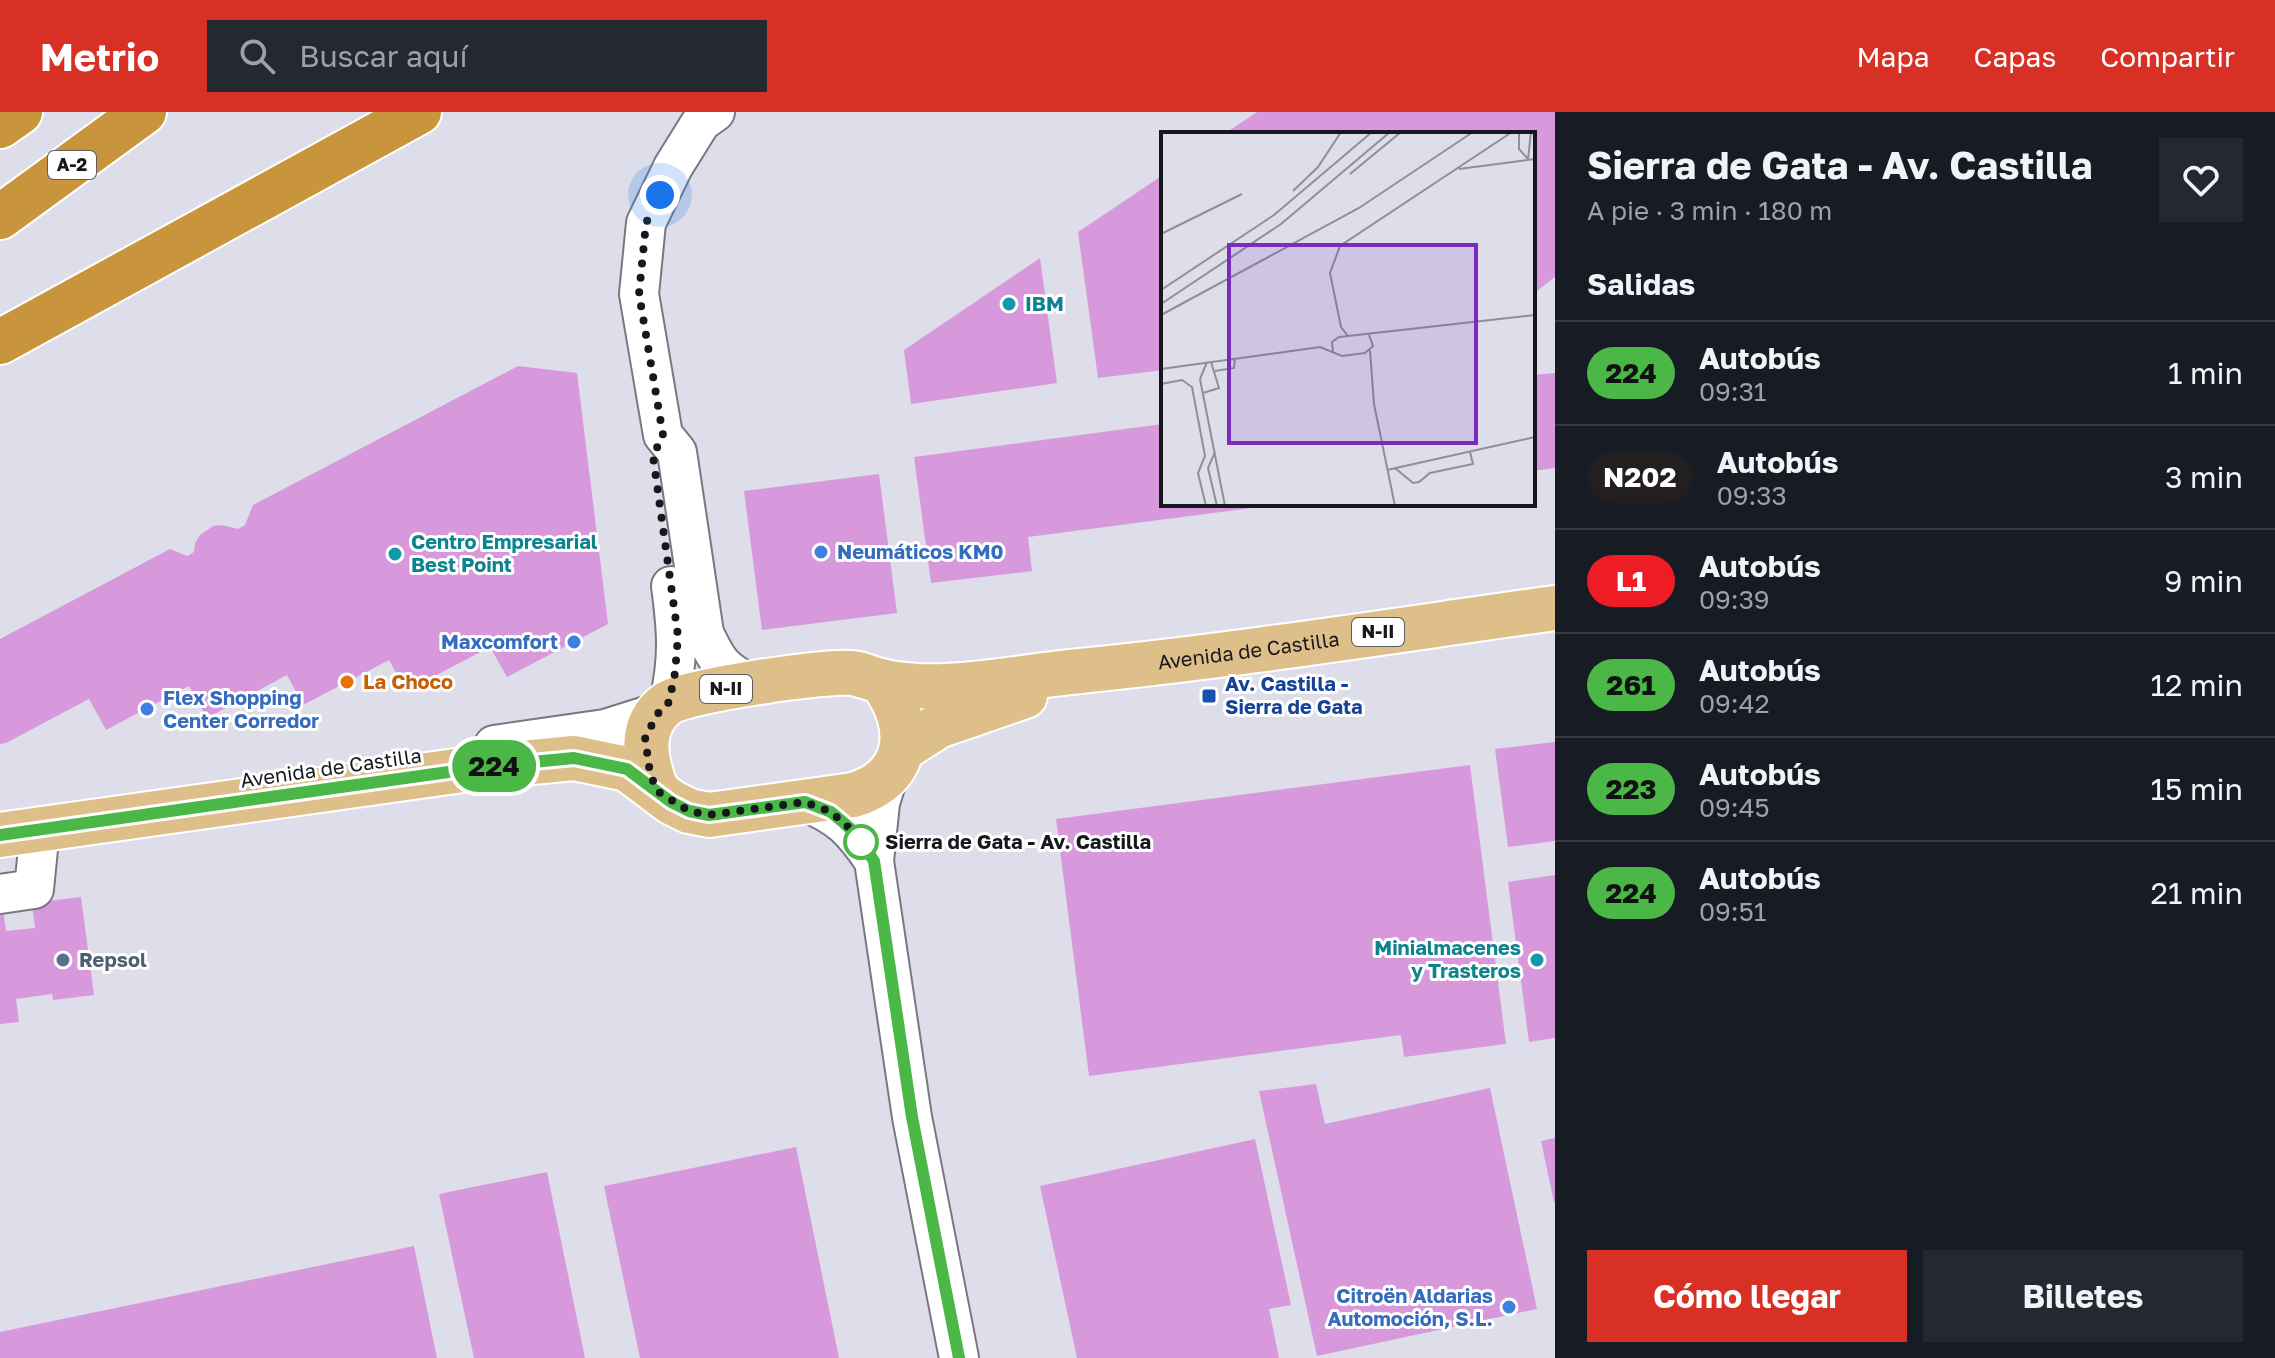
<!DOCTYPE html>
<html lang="es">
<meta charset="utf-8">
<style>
:root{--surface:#171b24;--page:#242831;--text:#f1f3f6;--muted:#9ea1a6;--line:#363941;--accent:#d93025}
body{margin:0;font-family:"Golos Text",sans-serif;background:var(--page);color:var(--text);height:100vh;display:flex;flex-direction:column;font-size:30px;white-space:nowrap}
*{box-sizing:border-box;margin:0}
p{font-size:26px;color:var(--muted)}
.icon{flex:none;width:44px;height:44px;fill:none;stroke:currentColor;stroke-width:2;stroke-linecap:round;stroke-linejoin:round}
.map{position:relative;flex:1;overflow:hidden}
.drawer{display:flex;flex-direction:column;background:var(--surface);width:720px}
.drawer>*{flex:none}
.badge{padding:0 16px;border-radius:26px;font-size:28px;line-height:52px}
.you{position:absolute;width:40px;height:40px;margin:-20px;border:6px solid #fff;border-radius:50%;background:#1a73e8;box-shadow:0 0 0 12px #1a73e833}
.map>.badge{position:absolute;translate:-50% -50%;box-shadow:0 0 0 4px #fff}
h2{padding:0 32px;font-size:30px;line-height:72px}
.round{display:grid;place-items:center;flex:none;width:84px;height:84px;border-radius:0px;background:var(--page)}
.headline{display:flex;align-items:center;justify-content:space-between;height:136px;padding:0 32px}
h1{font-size:38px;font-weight:700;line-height:60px}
.cta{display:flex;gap:16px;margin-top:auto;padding:16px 32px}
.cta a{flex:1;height:92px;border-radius:0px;background:var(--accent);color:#fff;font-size:32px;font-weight:700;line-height:92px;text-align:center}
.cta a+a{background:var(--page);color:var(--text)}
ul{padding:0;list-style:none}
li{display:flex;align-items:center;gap:24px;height:104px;padding:0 32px;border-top:2px solid var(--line)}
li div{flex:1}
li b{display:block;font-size:30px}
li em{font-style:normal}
li .badge{min-width:88px;font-weight:700;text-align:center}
header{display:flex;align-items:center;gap:48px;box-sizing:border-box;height:112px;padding:0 40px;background:var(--accent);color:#fff}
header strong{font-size:38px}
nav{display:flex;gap:44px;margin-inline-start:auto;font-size:28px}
.search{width:560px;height:72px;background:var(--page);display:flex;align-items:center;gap:20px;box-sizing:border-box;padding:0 28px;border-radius:0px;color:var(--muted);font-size:30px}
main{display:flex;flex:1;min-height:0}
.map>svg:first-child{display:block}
</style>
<header>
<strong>Metrio</strong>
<div class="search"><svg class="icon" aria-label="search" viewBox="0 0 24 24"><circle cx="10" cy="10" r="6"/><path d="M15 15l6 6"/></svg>Buscar aquí</div>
<nav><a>Mapa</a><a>Capas</a><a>Compartir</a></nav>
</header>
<main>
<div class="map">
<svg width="1555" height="1246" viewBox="0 0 1555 1246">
<rect width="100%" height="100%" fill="#dddeea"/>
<path fill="#d799db" d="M1257,0H1555V165L1533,182V22H1224Z
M1163,63V258L1098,266L1078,120Z
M1040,146L1057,271L911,292L904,238Z
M518,254L577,261L608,512L507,565L490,535L406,579L389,548L303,593L287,563L207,606L189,574L106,618L89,587L6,631L0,632V527L170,437L187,444L194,440L195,431L200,423L213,414L222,413L238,417L245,413L253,393Z
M1555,261V356L1533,359V263Z
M1163,312V392L1267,394L1028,425L1032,459L931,471L914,345Z
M879,362L897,501L762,518L744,379Z
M1555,630V729L1508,735L1495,637Z
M1470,653L1506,932L1404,945L1401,923L1089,964L1056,707Z
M1555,763V926L1529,930L1508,770Z
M81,785L94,883L53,888L52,882L16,887L19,910L0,912V796H3L6,819L35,816L32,791Z
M1316,972L1325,1012L1490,976L1537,1197L1317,1244L1259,979Z
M1555,1026V1090H1554L1541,1029Z
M1255,1027L1291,1193L1269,1197L1279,1246H1077L1040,1074Z
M796,1035L839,1246H640L604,1074Z
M547,1060L585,1246H474L439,1082Z
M414,1134L437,1246H0V1220Z"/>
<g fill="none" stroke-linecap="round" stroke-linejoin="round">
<defs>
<path id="minor" d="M715,0L701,10L673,55L646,111L639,182L663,323L677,340L704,521C717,549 722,558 751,572
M669,590C679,546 677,519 671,474
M494,633L605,617L659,600
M889,661L880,691L874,749L912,1005L959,1246
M805,690C840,704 853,718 874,749
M0,782L34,777L40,717"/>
<g id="major">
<path d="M904,636L938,614L1025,584"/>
<path id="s1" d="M657,679C645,650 637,613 668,591C685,579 828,558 852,561C862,562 871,567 881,569C893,572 906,573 917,574C971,576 1026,564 1080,559C1239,543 1397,518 1555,496"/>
<path d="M0,723L491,654L574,646L627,657L671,690L689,699L709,703L853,683C912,666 914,612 881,569"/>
</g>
<path id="highway" d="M0,14L20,0
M0,105L144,0
M0,230L419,0"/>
</defs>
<use href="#minor" stroke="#777882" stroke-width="42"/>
<use href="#major" stroke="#fff" stroke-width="48"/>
<use href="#highway" stroke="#fff" stroke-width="48"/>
<use href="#minor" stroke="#fff" stroke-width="38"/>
<use href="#major" stroke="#debf8a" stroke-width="44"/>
<use href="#highway" stroke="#c8953c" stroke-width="44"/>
</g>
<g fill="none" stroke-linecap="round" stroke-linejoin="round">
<defs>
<path id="line" d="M0,723L491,654L574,646L627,657L671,690L689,699L709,703L805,690L831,700L844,711L855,721L874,749L912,1005L959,1246"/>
</defs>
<use href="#line" stroke="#fff" stroke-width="18"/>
<use href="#line" stroke="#4ab747" stroke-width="12"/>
<path stroke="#17181c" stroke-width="8" stroke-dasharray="0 14.4" d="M660,83L646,111L639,182L663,323L653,344L678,524L675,561L669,590L659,600L645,625L650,661L657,679L689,699L709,703L805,690L831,700L855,721L865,735L861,730"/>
</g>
<g fill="#0f9aa8" stroke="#fff" stroke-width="3">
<circle cx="1009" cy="192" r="8"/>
<circle cx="395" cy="442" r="8"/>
<circle cx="1537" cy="848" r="8"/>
</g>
<g fill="#3f7fe0" stroke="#fff" stroke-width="3">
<circle cx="821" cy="440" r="8"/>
<circle cx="574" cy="530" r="8"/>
<circle cx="147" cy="597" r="8"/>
<circle cx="1509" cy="1195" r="8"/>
</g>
<circle fill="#e8710a" stroke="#fff" stroke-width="3" cx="347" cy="570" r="8"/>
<rect fill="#1a4fb4" stroke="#fff" stroke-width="3" x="1201" y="576" width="16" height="16" rx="4"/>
<circle fill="#fff" stroke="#4ab747" stroke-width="4" cx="861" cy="730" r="16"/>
<circle fill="#5c6f8a" stroke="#fff" stroke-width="3" cx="63" cy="848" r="8"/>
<g text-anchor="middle" stroke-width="6" stroke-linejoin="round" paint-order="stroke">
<g fill="#fff" stroke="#5d5d60" stroke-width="2">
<rect x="48" y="39" width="48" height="28" rx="6"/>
<rect x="1352" y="506" width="52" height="28" rx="6"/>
<rect x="700" y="563" width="52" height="28" rx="6"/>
</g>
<g font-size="18" font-weight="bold" fill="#17181c">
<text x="72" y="59">A-2</text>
<text x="1378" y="526">N-II</text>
<text x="726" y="583">N-II</text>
</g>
<g font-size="20" font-weight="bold" fill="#0d838f" stroke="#fff" text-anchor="start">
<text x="1025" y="199">IBM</text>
<text x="411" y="437">Centro Empresarial<tspan x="411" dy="23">Best Point</tspan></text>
<text x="1521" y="843" text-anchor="end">Minialmacenes<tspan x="1521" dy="23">y Trasteros</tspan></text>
</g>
<g font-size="20" font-weight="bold" fill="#366cbe" stroke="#fff" text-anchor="start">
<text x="837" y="447">Neumáticos KM0</text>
<text x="558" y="537" text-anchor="end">Maxcomfort</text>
<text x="163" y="593">Flex Shopping<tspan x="163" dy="23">Center Corredor</tspan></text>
<text x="1493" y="1191" text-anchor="end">Citroën Aldarias<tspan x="1493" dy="23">Automoción, S.L.</tspan></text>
</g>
<g font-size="20" fill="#17181c" stroke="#fff">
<text dy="7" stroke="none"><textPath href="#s1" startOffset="684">Avenida de Castilla</textPath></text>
<text transform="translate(331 656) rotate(-8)" y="7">Avenida de Castilla</text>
</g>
<g font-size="20" font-weight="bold" fill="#c56008" stroke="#fff" text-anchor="start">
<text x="363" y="577">La Choco</text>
</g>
<g font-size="20" font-weight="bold" fill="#164399" stroke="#fff" text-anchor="start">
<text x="1225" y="579">Av. Castilla -<tspan x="1225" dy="23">Sierra de Gata</tspan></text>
</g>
<g font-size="20" font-weight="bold" fill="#17181c" stroke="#fff" text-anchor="start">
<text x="885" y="737">Sierra de Gata - Av. Castilla</text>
</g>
<g font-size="20" font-weight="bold" fill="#4e5e75" stroke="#fff" text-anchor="start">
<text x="79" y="855">Repsol</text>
</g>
</g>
<g transform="translate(1161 20)">
<rect width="374" height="374" fill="#dddeea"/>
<path fill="none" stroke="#8e8f98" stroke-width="2" d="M358,0V17L367,27M367,27L370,0M298,37L374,27M189,42L240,0M132,59L157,35L180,0M0,102L81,62M0,158L113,83L211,0M0,172L120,92L229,0M0,183L198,76L312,0M187,204L180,195L169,141L179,114L351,0M209,218L213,272L234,374M172,220L171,210L178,205L374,183M46,230L39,247L64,374M0,237L159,215L181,224L204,221L212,214L208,203M54,239L73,236L74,226M0,252L21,248L31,255L44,324L37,341L45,374M42,261L58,256L50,230M54,320L47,336L56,374M234,336L252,351L258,350L269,341L312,332L309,320M226,338L374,305"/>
<path fill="#7b2cbf" fill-opacity="0.15" stroke="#7b2cbf" stroke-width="4" d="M68,113H315V311H68Z"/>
<rect width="374" height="374" fill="none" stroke="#17181c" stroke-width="4"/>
</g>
</svg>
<div class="you" style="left:660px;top:83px"></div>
<b class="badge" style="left:494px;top:654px;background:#4ab747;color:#111">224</b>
</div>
<section class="drawer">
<div class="headline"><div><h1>Sierra de Gata - Av. Castilla</h1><p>A pie · 3 min · 180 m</p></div><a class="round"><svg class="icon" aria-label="heart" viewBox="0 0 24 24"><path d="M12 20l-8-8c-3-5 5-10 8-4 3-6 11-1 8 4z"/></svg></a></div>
<h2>Salidas</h2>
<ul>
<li><span class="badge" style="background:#4ab747;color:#111">224</span><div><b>Autobús</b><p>09:31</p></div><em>1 min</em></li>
<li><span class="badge" style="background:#231f20;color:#fff">N202</span><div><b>Autobús</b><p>09:33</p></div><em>3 min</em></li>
<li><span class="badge" style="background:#ee1c25;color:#fff">L1</span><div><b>Autobús</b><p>09:39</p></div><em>9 min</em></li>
<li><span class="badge" style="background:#4ab747;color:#111">261</span><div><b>Autobús</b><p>09:42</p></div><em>12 min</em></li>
<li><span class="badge" style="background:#4ab747;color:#111">223</span><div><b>Autobús</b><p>09:45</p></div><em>15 min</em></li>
<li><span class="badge" style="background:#4ab747;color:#111">224</span><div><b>Autobús</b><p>09:51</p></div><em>21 min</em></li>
</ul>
<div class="cta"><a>Cómo llegar</a><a>Billetes</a></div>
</section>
</main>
